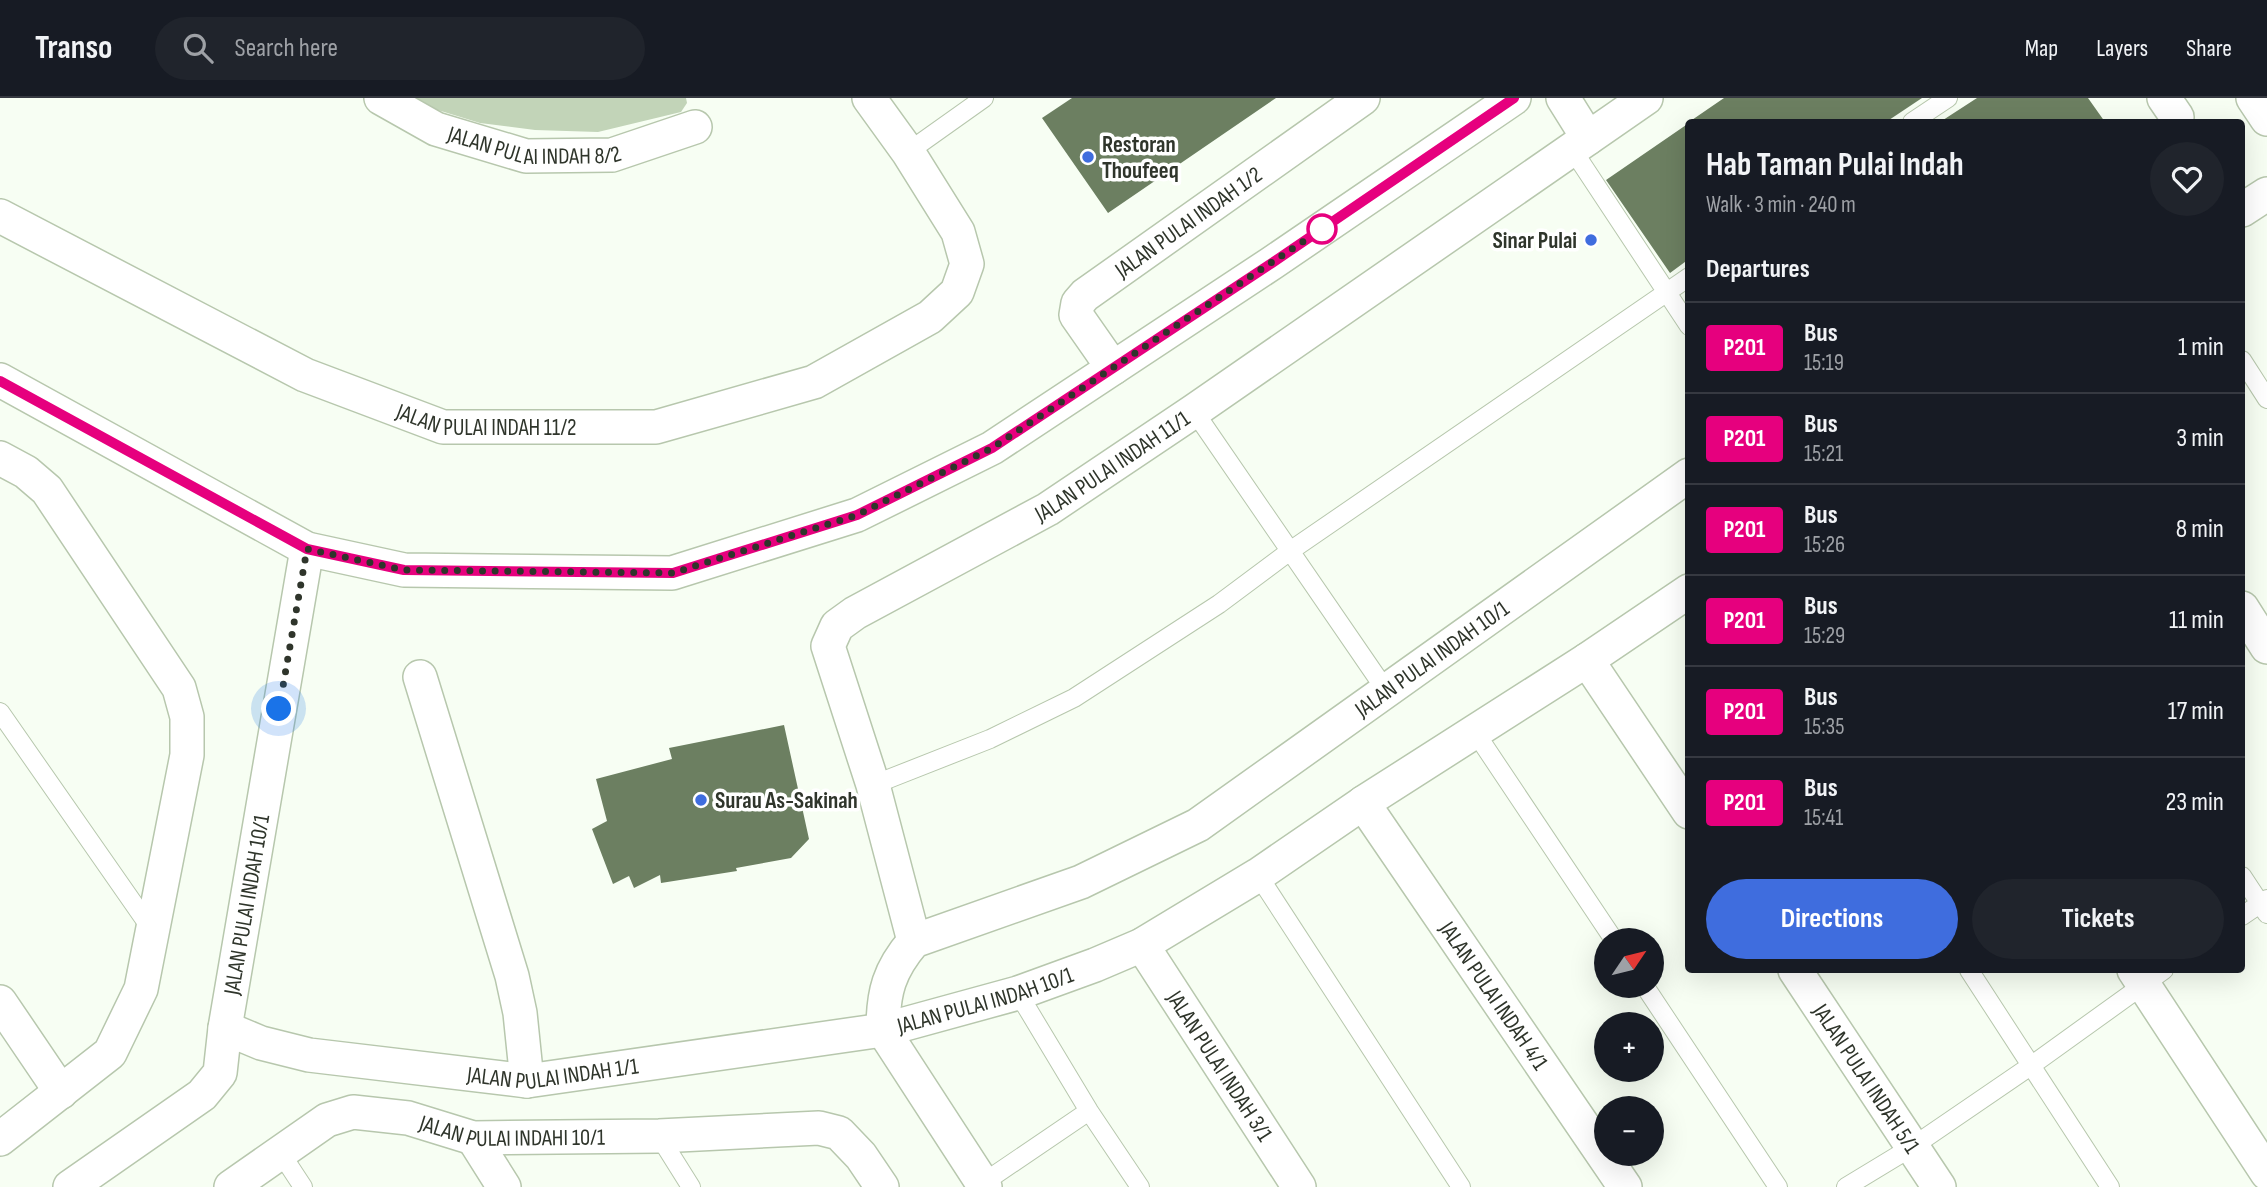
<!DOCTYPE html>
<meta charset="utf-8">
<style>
:root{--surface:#171b24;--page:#20242c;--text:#f1f3f6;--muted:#9ea1a6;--line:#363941;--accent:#3f6dde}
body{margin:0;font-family:"Sofia Sans Condensed",sans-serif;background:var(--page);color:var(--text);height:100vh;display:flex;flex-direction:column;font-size:26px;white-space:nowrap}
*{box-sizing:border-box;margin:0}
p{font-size:23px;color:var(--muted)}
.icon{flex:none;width:38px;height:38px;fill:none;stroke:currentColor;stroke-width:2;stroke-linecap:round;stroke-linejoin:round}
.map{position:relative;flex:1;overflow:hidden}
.panel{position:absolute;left:1685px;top:21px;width:560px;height:854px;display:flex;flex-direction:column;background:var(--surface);border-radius:7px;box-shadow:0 7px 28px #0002}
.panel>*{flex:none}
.badge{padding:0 14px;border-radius:5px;font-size:24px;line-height:46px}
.needle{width:46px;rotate:55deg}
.tools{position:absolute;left:1594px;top:830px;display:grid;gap:14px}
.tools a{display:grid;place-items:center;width:70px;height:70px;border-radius:50%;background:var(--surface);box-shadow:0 7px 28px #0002;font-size:35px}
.you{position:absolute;width:35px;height:35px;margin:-18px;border:5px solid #fff;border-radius:50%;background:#1a73e8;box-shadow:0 0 0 10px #1a73e833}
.map>.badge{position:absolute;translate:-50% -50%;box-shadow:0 0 0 4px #fff}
h2{padding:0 21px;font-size:26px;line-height:63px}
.round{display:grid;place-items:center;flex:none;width:74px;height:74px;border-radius:37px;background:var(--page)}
.summary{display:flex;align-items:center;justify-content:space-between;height:119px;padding:0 21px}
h1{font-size:33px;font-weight:700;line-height:52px}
.action{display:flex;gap:14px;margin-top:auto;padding:14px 21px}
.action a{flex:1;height:80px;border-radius:42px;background:var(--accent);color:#fff;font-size:28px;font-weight:700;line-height:80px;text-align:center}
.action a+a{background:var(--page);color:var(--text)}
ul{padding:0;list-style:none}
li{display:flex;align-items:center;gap:21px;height:91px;padding:0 21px;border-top:2px solid var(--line)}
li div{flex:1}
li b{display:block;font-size:26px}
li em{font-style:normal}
li .badge{min-width:77px;font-weight:700;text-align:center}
header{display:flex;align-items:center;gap:42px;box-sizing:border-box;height:98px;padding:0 35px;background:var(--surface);border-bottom:2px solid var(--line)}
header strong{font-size:33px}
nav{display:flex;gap:38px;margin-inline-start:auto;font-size:24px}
.search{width:490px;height:63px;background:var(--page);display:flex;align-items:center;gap:18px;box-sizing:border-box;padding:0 24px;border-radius:38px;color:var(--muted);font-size:26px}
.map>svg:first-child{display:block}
</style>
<header>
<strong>Transo</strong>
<div class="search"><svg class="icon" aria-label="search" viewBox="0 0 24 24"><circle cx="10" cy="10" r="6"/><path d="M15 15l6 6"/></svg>Search here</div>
<nav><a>Map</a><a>Layers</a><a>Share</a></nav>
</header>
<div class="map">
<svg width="2267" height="1089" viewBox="0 0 2267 1089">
<rect width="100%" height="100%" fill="#f7fef3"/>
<path fill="#c2d4b8" d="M410,0H686L687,5L681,14L598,34L535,32L480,25L428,9Z"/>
<path fill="#6c7f61" d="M1072,0H1276L1108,115L1042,20Z
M1724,0H1922L1886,24H1689Z
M1977,0H2088L2105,24H1940Z
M1689,25V161L1670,175L1606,82Z
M784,627L809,741L791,760L736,770L737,773L661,785L660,777L634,790L629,778L613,786L592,731L607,723L596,681L672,661L669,650Z"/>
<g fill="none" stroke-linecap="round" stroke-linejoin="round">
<defs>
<path id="service" d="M1912,24L1948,0
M1572,51L1689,228
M908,54L984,0
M2242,262L2267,301
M1194,313L1387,594
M0,614L152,832
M1475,634L1614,842
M873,687L990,641L1074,600L1219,506L1290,453L1689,179
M1258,777L1461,1089
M2242,778L2267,816
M2242,818L2267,801
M1969,872L2110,1089
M1644,887L1778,1089
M1018,895L1089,1013L1140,1089
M659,1038L691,1089
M280,1054L303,1089
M983,1085L1089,1013
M1846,1089L1912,1049L2032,967L2164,872"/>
<g id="minor">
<path id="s1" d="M381,0L436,31L526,58L612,57L695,29"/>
<path d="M1563,0L1588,40"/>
<path d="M2164,0L2177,19L2176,24"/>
<path d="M2253,0L2267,21"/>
<path d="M2242,112L2267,96"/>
<path id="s2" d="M0,118L305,277L443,329H656L814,284L930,219L957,194L967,166L958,134L908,54L869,0"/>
<path id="s3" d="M1113,270L1076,217L1078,205L1085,197L1363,0"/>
<path d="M0,282L307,451L404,472L672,475L857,417L992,350L1272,165L1514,0"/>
<path d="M0,360L26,374L47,392L179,590L187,619V657L141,891L110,955L0,1041"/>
<path d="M2242,510L2267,549"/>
<path d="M1587,562L1689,714"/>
<path d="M420,579L512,878L520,915L527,983"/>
<path id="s4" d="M1363,705L1625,1089"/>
<path id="s5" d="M914,843L873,687L828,548L837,528L855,515L1048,411L1194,313L1646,0"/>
<path id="s6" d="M1142,847L1299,1089"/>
<path id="s7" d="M1795,872L1939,1089"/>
<path d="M2134,872L2267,1075"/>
<path d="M0,904L61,994"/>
<path id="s8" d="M225,930L261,945L309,957L527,983L883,932L1018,895L1095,867L1142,847L1258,777L1363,705L1587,562L1689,493"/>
<path id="s9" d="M883,932C883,894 889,872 914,843L1081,784L1198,727L1689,377"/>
<path d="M883,932L985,1089"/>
<path d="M473,1040L504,1089"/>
<path id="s10" d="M70,1089L202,997L220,975L225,930L307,451"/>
<path id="s11" d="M231,1089L327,1022L353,1014L408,1020L473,1040L659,1038L819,1030L839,1035L861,1058L882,1089"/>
</g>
</defs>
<use href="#service" stroke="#b7c7ad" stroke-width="20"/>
<use href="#minor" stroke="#b7c7ad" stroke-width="36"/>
<use href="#service" stroke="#fff" stroke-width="18"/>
<use href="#minor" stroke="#fff" stroke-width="33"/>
</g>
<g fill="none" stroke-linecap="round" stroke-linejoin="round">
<defs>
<path id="line" d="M0,283L307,451L404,472L673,475L857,417L992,350L1272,165L1514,0"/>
</defs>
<use href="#line" stroke="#fff" stroke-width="16"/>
<use href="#line" stroke="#e6007e" stroke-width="10"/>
<path stroke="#2f352b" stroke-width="7" stroke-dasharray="0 12.6" d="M279,611L307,451L404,472L673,475L857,417L992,350L1322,131"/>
</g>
<g fill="#3f6dde" stroke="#fff" stroke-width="2.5">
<circle cx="1088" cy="59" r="7"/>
<circle cx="1591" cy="142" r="7"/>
<circle cx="701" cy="702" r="7"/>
</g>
<circle fill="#fff" stroke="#e6007e" stroke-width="3.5" cx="1322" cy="131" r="14"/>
<g text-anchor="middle" stroke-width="7" stroke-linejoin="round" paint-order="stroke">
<g font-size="23" fill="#2f352b" stroke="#fff">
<text dy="8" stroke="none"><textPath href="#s1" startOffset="164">JALAN PULAI INDAH 8/2</textPath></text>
<text dy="8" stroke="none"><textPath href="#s3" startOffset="214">JALAN PULAI INDAH 1/2</textPath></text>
<text dy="8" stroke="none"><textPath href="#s2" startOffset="534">JALAN PULAI INDAH 11/2</textPath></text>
<text dy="8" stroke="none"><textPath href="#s5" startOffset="648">JALAN PULAI INDAH 11/1</textPath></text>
<text dy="8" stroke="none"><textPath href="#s9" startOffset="691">JALAN PULAI INDAH 10/1</textPath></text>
<text dy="8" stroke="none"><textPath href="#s10" startOffset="360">JALAN PULAI INDAH 10/1</textPath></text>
<text dy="8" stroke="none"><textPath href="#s4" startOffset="233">JALAN PULAI INDAH 4/1</textPath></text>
<text dy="8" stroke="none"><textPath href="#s8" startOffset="774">JALAN PULAI INDAH 10/1</textPath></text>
<text dy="8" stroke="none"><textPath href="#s6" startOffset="144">JALAN PULAI INDAH 3/1</textPath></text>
<text dy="8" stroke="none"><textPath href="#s8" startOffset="334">JALAN PULAI INDAH 1/1</textPath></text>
<text dy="8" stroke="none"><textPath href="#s7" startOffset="130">JALAN PULAI INDAH 5/1</textPath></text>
<text dy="8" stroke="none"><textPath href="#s11" startOffset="306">JALAN PULAI INDAHI 10/1</textPath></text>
</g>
<g font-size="23" font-weight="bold" fill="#2f352b" stroke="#fff" text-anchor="start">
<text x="1102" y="54">Restoran<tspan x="1102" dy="26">Thoufeeq</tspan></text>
<text x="1577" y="150" text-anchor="end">Sinar Pulai</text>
<text x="715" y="710">Surau As-Sakinah</text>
</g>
</g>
</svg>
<div class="tools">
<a><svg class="needle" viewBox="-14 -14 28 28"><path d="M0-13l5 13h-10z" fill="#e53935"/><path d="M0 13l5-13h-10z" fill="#9ea1a6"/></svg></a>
<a>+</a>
<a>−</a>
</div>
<div class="you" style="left:279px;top:611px"></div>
<section class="panel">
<div class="summary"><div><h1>Hab Taman Pulai Indah</h1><p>Walk · 3 min · 240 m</p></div><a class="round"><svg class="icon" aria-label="heart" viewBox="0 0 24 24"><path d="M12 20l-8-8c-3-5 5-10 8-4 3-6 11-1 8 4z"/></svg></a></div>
<h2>Departures</h2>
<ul>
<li><span class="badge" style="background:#e6007e;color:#fff">P201</span><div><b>Bus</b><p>15:19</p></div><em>1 min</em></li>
<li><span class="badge" style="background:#e6007e;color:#fff">P201</span><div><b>Bus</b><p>15:21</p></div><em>3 min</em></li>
<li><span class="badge" style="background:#e6007e;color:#fff">P201</span><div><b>Bus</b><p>15:26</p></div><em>8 min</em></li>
<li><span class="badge" style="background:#e6007e;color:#fff">P201</span><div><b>Bus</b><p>15:29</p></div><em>11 min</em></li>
<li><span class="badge" style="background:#e6007e;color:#fff">P201</span><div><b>Bus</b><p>15:35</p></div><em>17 min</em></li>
<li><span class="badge" style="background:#e6007e;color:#fff">P201</span><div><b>Bus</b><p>15:41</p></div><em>23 min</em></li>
</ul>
<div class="action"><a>Directions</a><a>Tickets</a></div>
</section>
</div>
